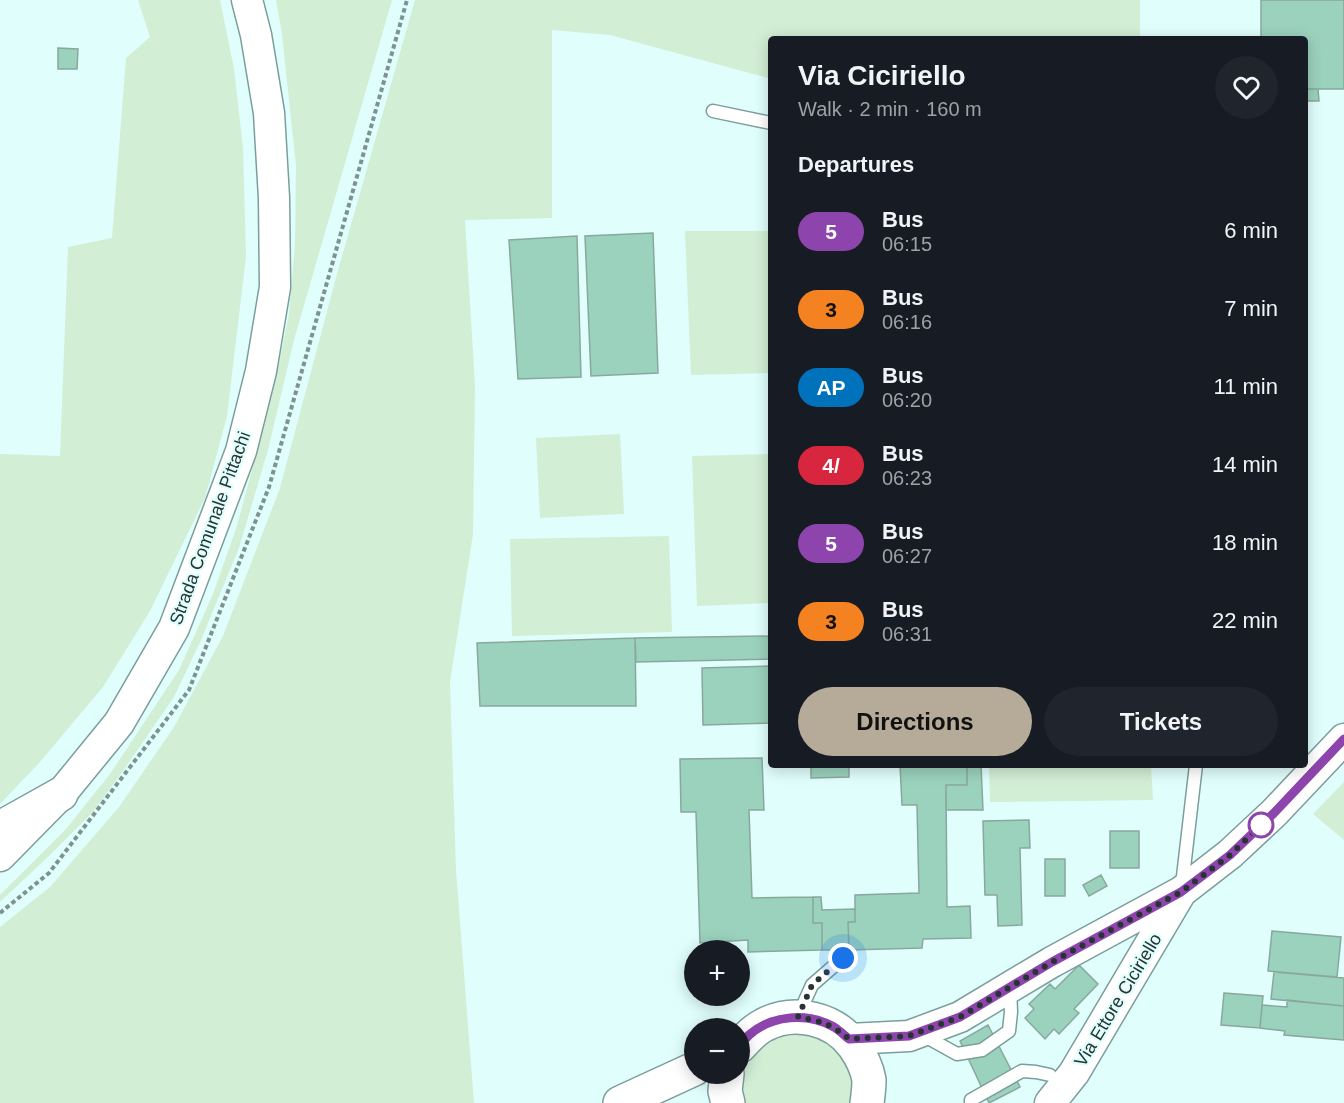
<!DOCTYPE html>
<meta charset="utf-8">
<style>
:root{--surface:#171b24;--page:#20242c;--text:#f1f3f6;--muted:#9ea1a6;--accent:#b5ab98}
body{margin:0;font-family:Arial,sans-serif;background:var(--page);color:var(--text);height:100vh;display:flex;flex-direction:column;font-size:22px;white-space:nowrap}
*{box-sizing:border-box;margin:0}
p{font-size:20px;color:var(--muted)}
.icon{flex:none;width:33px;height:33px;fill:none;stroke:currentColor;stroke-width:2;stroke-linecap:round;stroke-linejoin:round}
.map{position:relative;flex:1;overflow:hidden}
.panel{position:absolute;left:768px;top:36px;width:540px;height:732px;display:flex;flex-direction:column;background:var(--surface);border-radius:6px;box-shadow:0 3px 15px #0003}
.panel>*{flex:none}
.badge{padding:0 12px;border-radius:20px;font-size:21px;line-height:39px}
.buttons{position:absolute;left:684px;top:940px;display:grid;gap:12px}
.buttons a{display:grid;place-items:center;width:66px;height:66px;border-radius:50%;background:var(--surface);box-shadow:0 3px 15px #0003;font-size:30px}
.you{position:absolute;width:30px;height:30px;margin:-15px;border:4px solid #fff;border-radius:50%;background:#1a73e8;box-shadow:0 0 0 9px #1a73e833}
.map>.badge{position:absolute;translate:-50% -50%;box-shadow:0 0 0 3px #fff}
h2{padding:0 30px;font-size:22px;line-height:54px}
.round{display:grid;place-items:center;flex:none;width:63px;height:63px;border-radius:32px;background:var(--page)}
.head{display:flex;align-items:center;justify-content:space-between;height:102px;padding:0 30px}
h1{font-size:28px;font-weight:700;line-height:45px}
.primary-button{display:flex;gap:12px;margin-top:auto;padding:12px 30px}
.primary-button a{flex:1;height:69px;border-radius:36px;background:var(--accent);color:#111;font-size:24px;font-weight:700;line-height:69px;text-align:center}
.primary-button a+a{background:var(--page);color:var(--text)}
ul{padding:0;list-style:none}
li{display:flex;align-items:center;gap:18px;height:78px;padding:0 30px}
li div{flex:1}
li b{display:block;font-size:22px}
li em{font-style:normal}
li .badge{min-width:66px;font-weight:700;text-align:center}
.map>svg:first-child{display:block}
</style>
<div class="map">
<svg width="1344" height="1103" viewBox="0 0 1344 1103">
<rect width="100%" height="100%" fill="#e0fefc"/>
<path fill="#d2eed5" d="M138,0H220L234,69L243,148L246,257L227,416L205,498L150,611L103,687L39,763L0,804V454L60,456L68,247L112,238L126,58L150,37Z
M276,0H392L294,340L268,450L239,548L201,640L174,697L123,771L92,813L51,854L0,902V895L66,829L110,774L179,670L213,594L236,529L263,430L279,365L289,314L295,245L296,166L282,34Z
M415,0H1140V39H771V79L610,35L552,30V218L465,220L475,386L473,534L450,682L456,870L474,1103H0V927L50,887L119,807L174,727L223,636L280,488L337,274Z
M685,231H771V373L691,375Z
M620,434L624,514L540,518L536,438Z
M771,454V603L697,606L692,456Z
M669,536L672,632L512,636L510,539Z
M989,765H1151L1153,800L990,802Z
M1344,782V840L1313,814Z
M789,1034C796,1035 803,1034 809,1035C833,1040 854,1063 854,1089C854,1093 853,1098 853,1103H742L741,1085L746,1066L757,1051L772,1040Z"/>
<path fill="#9bd2bd" stroke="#89a89c" stroke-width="1.5" d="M1261,0H1344V89H1305V39H1261Z
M58,48L78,49L77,69H58Z
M1305,89H1318L1319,101H1305Z
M653,233L658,373L591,376L585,236Z
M577,236L581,377L518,379L509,240Z
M771,636V659L636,662L635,638Z
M635,638L636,706H480L477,643Z
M771,666V723L703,725L702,668Z
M762,758L764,810H749L752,898L813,897V923H822V950L748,952V940L700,943L696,812H681L680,759Z
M811,765H849V777L811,778Z
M900,765H967V785H946L947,907L970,906L971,938L923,939L922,948L849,950L848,922H855V895L919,893L917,805H902Z
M967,765H981L983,810H946V785H967Z
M1029,820L1030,848H1020L1022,925L998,926L997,895H985L983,821Z
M1110,831H1139V868H1110Z
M1045,859H1065V896H1045Z
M1101,875L1107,886L1089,896L1083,885Z
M813,897H821L822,910L855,909V922H848L849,950H822V923H813Z
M1272,931L1341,937L1337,977L1268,971Z
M1079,965L1098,984L1074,1009L1079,1013L1059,1034L1054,1029L1045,1039L1025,1018L1034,1009L1029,1004L1050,984L1055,989Z
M1274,972L1344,978V1006L1271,999Z
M1224,993L1263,996L1260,1028L1221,1025Z
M1287,1000L1344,1006V1040L1284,1035L1285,1031L1260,1028L1262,1005L1287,1007Z
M988,1025L1020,1087L989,1103L960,1041Z"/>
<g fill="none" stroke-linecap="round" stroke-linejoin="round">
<defs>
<path id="service" d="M713,111L771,123
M1182,885L1196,765
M798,1016L812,985L843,958
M921,1034L957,1054L982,1050L1009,1031L1011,1012L1010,989
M971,1103V1100L1022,1071L1036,1072L1050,1075"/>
<path id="tertiary" d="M0,856L61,794L119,723L174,628L241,451L261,371L275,287L274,198L269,113L256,35L247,0
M849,1039L909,1036L960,1017L1052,962L1181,892L1230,854L1274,813L1344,739
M1050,1103L1074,1073L1181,892"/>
<path id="secondary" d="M0,828L61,794
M740,1046C747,1038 754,1030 764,1025C794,1009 834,1018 854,1046C861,1056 867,1068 869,1080C869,1087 868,1096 867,1103
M727,1074L725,1091L728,1103
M620,1103L694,1069"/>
</defs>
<use href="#service" stroke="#7b9e9c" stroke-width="15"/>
<use href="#tertiary" stroke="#7b9e9c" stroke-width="33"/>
<use href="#secondary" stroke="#7b9e9c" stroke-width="36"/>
<path stroke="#7d9391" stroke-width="4" stroke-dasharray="4.5 3" stroke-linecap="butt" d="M0,913L49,873L189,690L269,487L407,0"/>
<use href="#service" stroke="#fff" stroke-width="12"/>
<use href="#tertiary" stroke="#fff" stroke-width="30"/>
<use href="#secondary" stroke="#fff" stroke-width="33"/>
</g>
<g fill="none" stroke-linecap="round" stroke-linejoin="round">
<defs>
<path id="line" d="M740,1046C742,1043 745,1039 749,1035C772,1015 807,1012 834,1027C839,1030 844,1035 849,1039L909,1036L960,1017L1052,962L1181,892L1230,855L1274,813L1344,739"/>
</defs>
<use href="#line" stroke="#fff" stroke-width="14"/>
<use href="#line" stroke="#8e44ad" stroke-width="9"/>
<path stroke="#263433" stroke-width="6" stroke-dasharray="0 10.8" d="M843,958L812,985L798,1017C821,1021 831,1024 849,1039L909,1036L960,1017L1052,962L1181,892L1230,855L1261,825"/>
</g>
<circle fill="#fff" stroke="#8e44ad" stroke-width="3" cx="1261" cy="825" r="12"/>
<g text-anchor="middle" stroke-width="4.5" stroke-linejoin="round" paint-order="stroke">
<g font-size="18" fill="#263433" stroke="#e0fefc">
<text transform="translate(210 528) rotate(-70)" y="6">Strada Comunale Pittachi</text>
<text transform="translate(1118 1000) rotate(-59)" y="6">Via Ettore Ciciriello</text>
</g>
</g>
</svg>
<div class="buttons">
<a>+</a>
<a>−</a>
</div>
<div class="you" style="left:843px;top:958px"></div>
<section class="panel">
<div class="head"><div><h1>Via Ciciriello</h1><p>Walk · 2 min · 160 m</p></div><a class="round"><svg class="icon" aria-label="heart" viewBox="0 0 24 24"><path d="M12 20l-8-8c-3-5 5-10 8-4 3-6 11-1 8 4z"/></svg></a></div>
<h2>Departures</h2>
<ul>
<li><span class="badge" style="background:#8e44ad;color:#fff">5</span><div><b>Bus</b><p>06:15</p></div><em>6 min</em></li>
<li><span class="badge" style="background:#f58220;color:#111">3</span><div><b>Bus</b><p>06:16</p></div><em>7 min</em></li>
<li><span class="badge" style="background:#0072bc;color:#fff">AP</span><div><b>Bus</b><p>06:20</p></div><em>11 min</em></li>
<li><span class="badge" style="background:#d7263d;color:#fff">4/</span><div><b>Bus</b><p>06:23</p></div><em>14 min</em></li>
<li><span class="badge" style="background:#8e44ad;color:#fff">5</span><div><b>Bus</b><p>06:27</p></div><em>18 min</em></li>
<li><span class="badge" style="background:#f58220;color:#111">3</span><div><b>Bus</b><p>06:31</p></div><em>22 min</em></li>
</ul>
<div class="primary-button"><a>Directions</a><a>Tickets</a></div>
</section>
</div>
